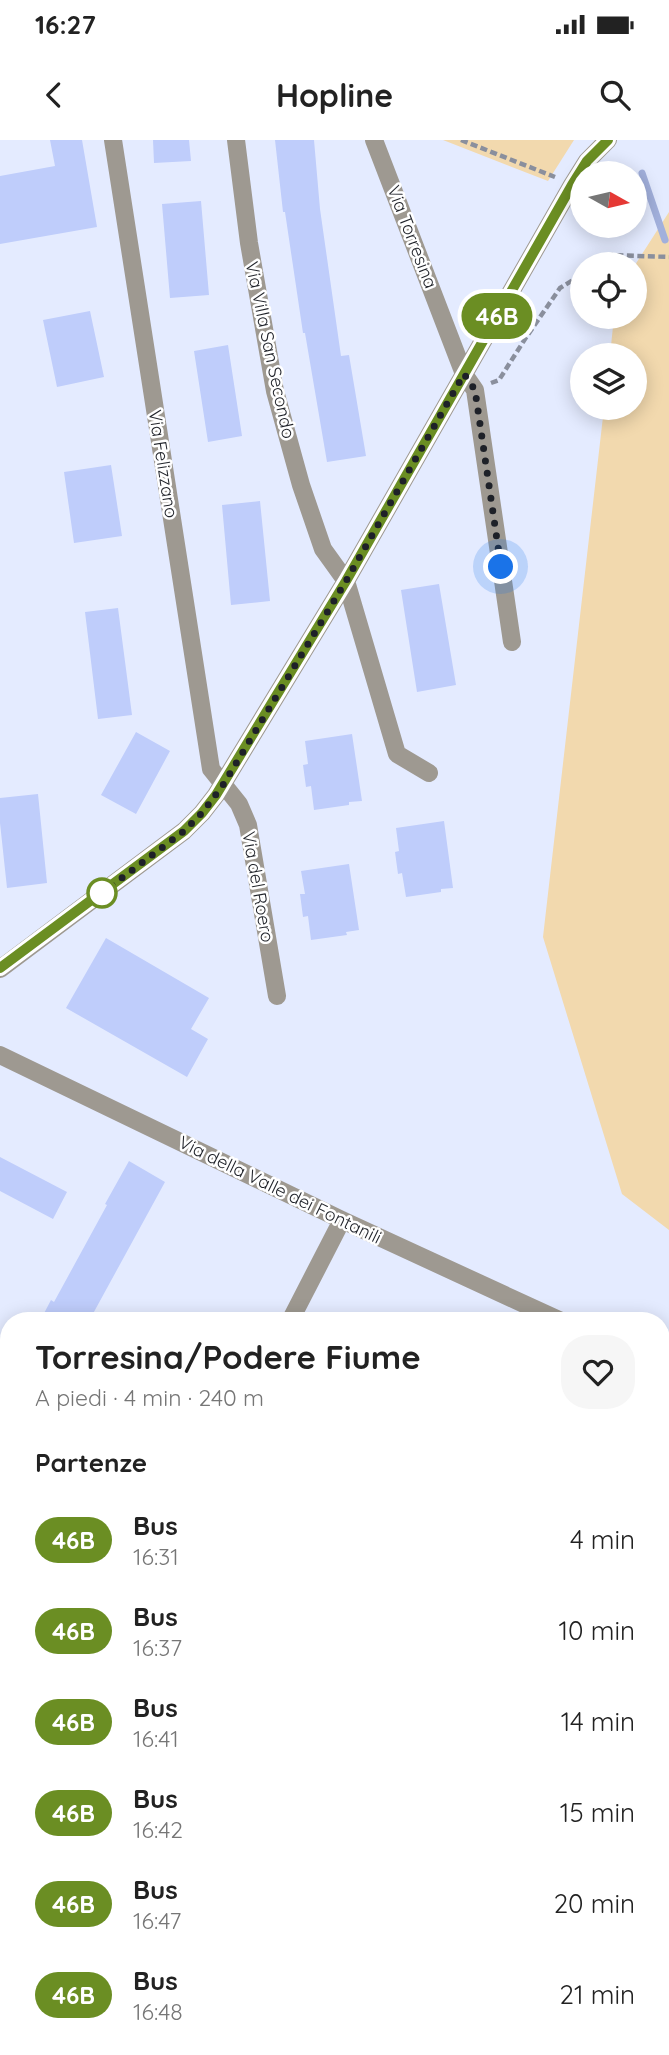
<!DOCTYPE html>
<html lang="it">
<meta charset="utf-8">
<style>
:root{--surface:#fff;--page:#f6f6f6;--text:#222;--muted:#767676}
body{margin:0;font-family:Quicksand,sans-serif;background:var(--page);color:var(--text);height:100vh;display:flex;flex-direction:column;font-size:26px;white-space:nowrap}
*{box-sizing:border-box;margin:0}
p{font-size:23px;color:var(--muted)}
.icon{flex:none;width:38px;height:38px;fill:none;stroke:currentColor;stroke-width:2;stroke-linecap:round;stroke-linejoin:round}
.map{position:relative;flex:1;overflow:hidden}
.panel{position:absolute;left:0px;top:1172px;width:670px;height:744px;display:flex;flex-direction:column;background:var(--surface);border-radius:28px 28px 0 0;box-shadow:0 4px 18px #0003}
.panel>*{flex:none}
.badge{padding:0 14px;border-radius:23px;font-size:24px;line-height:46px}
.needle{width:46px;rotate:98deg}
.controls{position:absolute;left:570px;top:21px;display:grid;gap:14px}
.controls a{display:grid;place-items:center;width:77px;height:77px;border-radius:50%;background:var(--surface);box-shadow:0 4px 18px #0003;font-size:35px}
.you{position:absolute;width:35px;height:35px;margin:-18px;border:5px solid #fff;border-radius:50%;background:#1a73e8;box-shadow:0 0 0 10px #1a73e833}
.map>.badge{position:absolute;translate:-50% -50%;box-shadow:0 0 0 4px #fff}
h2{padding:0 35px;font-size:26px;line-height:63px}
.round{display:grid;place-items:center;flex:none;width:74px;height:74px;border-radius:28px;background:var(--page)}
.summary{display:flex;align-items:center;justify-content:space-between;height:119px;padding:0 35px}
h1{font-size:33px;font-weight:700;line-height:52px}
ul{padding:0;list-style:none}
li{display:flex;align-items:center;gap:21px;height:91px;padding:0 35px}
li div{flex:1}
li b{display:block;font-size:26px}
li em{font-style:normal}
li .badge{min-width:77px;font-weight:700;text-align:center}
.status{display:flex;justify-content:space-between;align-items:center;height:49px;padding:0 35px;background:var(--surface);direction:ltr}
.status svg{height:19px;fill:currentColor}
header{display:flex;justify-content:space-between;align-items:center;height:91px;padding:0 35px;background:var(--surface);font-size:32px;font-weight:700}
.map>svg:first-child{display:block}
</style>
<div class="status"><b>16:27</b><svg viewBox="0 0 49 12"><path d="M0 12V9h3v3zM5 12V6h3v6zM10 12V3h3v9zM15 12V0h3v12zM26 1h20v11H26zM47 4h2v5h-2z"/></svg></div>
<header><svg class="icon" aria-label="back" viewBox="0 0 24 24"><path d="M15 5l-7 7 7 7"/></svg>Hopline<svg class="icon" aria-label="search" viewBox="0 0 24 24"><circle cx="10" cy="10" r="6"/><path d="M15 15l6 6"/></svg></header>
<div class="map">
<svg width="669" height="1915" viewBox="0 0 669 1915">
<rect width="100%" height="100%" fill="#e4ebff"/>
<path fill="#d7e0fb" d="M0,1828L9,1832V1908H584V1915H0Z"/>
<path fill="#f2d9ae" d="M443,0H574L548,41Z
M669,72V1090L622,1054L543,797L604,268H635V215H610L614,177H635V125Z
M662,1601H669V1915H597V1908H662Z
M0,1614L9,1617V1821L0,1816Z"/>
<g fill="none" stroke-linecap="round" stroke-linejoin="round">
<path stroke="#a2b0dc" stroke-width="7" d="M642,33L665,100"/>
</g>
<path fill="#bfcdfb" d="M50,0H82L97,87L0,104V36L55,26Z
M153,0H189L191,21L154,23Z
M275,0H314L320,69L341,216L349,215L366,316L327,322L305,193H303L285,72H283Z
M201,61L209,155L170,158L162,64Z
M90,171L104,237L57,247L43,180Z
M228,205L242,296L208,302L194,211Z
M111,325L122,396L74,403L64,332Z
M260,361L270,461L231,465L222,365Z
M439,444L456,545L417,552L401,450Z
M118,468L132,575L98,579L85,472Z
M136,592L170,611L136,674L101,655Z
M352,594L362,661L349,662V665L314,670L311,646L306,647L303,625L308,624L305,601Z
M38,654L47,743L7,748L0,683V658Z
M444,681L453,748L441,749V752L406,757L402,733L398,734L395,712L399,711L396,688Z
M349,724L359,790L346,792L347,795L311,800L308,776L303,777L300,754H305L301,731Z
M106,798L209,858L191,889L208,899L187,937L66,868Z
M0,1017L67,1052L53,1079L0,1051Z
M129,1021L165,1042L89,1181H40L51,1160L54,1162L107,1065L105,1064Z"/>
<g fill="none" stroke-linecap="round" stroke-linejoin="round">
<path stroke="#8a8f9d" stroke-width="4.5" stroke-dasharray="7 3.5" stroke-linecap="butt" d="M461,0L555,37
M598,124L612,115L669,117
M491,243L499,240L525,199L560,148L583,134"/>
<path stroke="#9e9991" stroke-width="10" d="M0,1389L9,1393
M0,1405L9,1410"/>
<path stroke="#9e9991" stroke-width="18" d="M113,0L211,629L239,664L248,685L277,856
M236,0L249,103L275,251L301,345L323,409L346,441L397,614L429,633
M374,0L464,234L475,250L512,502
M0,829L184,691L202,673L216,655L346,441L572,45L587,21L608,0
M0,915L342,1080L561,1181
M290,1181L342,1080"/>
</g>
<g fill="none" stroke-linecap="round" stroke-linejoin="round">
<defs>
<path id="line" d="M0,828L184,691L202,673L216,655L346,441L572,45L587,21L608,0"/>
</defs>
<use href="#line" stroke="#fff" stroke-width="16"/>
<use href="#line" stroke="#6b8e23" stroke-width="10"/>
<path stroke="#1e2128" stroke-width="7" stroke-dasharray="0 12.6" d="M102,753L184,691L202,673L223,645L346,441L464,234L475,250L501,427"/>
</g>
<circle fill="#fff" stroke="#6b8e23" stroke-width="3.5" cx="102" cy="753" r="14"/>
<g text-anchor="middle" stroke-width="5" stroke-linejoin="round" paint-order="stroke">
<g font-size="18" fill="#1e2128" stroke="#fff">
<text transform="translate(412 97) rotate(69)" y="6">Via Torresina</text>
<text transform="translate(270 210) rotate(78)" y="6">Via Villa San Secondo</text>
<text transform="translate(163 324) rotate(81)" y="6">Via Felizzano</text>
<text transform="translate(258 747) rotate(80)" y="6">Via del Roero</text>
<text transform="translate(280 1050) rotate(26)" y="6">Via della Valle dei Fontanili</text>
</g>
</g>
</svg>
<div class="controls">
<a><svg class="needle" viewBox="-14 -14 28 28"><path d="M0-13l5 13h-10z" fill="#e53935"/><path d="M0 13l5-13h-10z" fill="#767676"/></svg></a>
<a><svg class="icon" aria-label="locate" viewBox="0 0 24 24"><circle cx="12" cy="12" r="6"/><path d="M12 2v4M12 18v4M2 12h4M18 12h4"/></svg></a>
<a><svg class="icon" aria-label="layers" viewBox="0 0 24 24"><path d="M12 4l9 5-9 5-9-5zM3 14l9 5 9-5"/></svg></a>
</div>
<div class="you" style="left:501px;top:427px"></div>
<b class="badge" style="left:497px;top:176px;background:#6b8e23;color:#fff">46B</b>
<section class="panel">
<div class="summary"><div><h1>Torresina/Podere Fiume</h1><p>A piedi · 4 min · 240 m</p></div><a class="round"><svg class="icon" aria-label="heart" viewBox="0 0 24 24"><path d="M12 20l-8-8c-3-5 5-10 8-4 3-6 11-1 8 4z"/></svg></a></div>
<h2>Partenze</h2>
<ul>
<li><span class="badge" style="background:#6b8e23;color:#fff">46B</span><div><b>Bus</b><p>16:31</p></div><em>4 min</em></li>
<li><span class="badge" style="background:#6b8e23;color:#fff">46B</span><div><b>Bus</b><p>16:37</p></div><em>10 min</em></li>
<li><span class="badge" style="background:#6b8e23;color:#fff">46B</span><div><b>Bus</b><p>16:41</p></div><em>14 min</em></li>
<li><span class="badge" style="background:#6b8e23;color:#fff">46B</span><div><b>Bus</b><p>16:42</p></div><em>15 min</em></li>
<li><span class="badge" style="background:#6b8e23;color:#fff">46B</span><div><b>Bus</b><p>16:47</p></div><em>20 min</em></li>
<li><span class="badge" style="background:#6b8e23;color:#fff">46B</span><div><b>Bus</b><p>16:48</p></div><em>21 min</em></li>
</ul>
</section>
</div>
